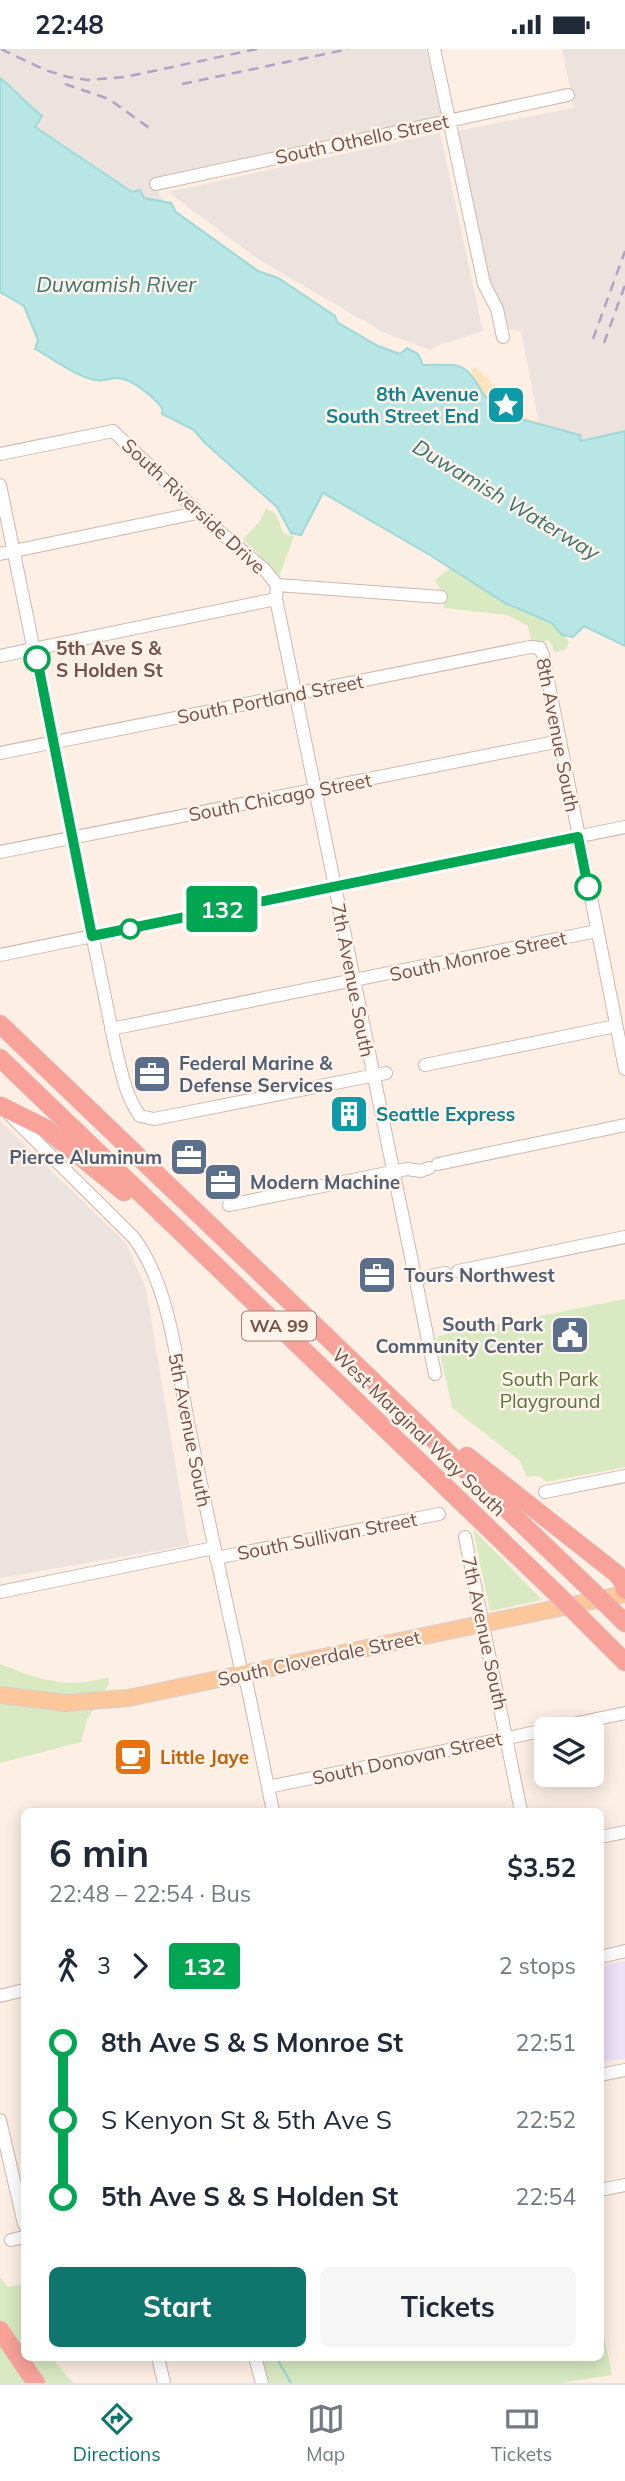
<!DOCTYPE html>
<meta charset="utf-8">
<style>
:root{--surface:#fff;--page:#f6f6f7;--text:#1f2937;--muted:#747a83;--line:#e0e1e3;--accent:#0f766e}
body{margin:0;font-family:Mulish,sans-serif;background:var(--page);color:var(--text);height:100vh;display:flex;flex-direction:column;font-size:26px;white-space:nowrap}
*{box-sizing:border-box;margin:0}
p{font-size:23px;color:var(--muted)}
.icon{flex:none;width:38px;height:38px;fill:none;stroke:currentColor;stroke-width:2;stroke-linecap:round;stroke-linejoin:round}
.map{position:relative;flex:1;overflow:hidden}
.side{position:absolute;left:21px;top:1759px;width:583px;height:553px;display:flex;flex-direction:column;background:var(--surface);border-radius:10px;box-shadow:0 4px 18px #0003}
.side>*{flex:none}
.badge{padding:0 14px;border-radius:5px;font-size:24px;line-height:46px}
.tools{position:absolute;left:534px;top:1668px;display:grid;gap:14px}
.tools a{display:grid;place-items:center;width:70px;height:70px;border-radius:10px;background:var(--surface);box-shadow:0 4px 18px #0003;font-size:35px}
.map>.badge{position:absolute;translate:-50% -50%;box-shadow:0 0 0 4px #fff}
.legs{display:flex;align-items:center;gap:10px;height:77px;padding:0 28px;font-size:23px}
.legs p{margin-inline-start:auto}
.headline{display:flex;align-items:center;justify-content:space-between;height:119px;padding:0 28px}
h1{font-size:38px;font-weight:700;line-height:52px}
.primary-button{display:flex;gap:14px;margin-top:auto;padding:14px 28px}
.primary-button a{flex:1;height:80px;border-radius:10px;background:var(--accent);color:#fff;font-size:28px;font-weight:700;line-height:80px;text-align:center}
.primary-button a+a{background:var(--page);color:var(--text)}
ul{padding:0 28px;list-style:none}
li{display:flex;align-items:center;gap:24px;height:77px;font-size:26px}
li i{display:grid;place-items:center;width:10px;height:100%;margin:0 9px;background:currentColor}
li i::after{content:'';width:18px;height:18px;margin:-9px;border:5px solid;border-radius:50%;background:var(--surface)}
li p{margin-inline-start:auto}
li:first-child i{background:linear-gradient(#0000 50%,currentColor 0)}
li:last-child i{background:linear-gradient(currentColor 50%,#0000 0)}
.status{display:flex;justify-content:space-between;align-items:center;height:49px;padding:0 35px;background:var(--surface);direction:ltr}
.status svg{height:19px;fill:currentColor}
.tab-bar{display:flex;justify-content:space-around;align-items:center;height:98px;border-top:2px solid var(--line);background:var(--surface);font-size:19px;color:var(--muted)}
.tab-bar a{display:grid;justify-items:center;gap:4px}
.tab-bar .selected{color:var(--accent)}
.map>svg:first-child{display:block}
</style>
<div class="status"><b>22:48</b><svg viewBox="0 0 49 12"><path d="M0 12V9h3v3zM5 12V6h3v6zM10 12V3h3v9zM15 12V0h3v12zM26 1h20v11H26zM47 4h2v5h-2z"/></svg></div>
<div class="map">
<svg width="625" height="2334" viewBox="0 0 625 2334">
<rect width="100%" height="100%" fill="#fdefe4"/>
<path fill="#ece2de" d="M0,0H426L441,66L151,129L165,154H162L132,143L35,77L42,67L27,56L24,49L15,40L0,29Z
M562,0H625V382L581,392L579,386L539,375L521,282L510,281L489,233L457,82L574,59Z
M440,84L483,282L441,295L430,301L385,284L259,211L168,143Z
M0,1072L126,1194L146,1240L189,1496L0,1529Z"/>
<path fill="#ece1f9" d="M625,1912V2009L600,2014V1917Z"/>
<path fill="#d9eac2" d="M266,459L276,465L284,485L294,487L277,533L260,514L258,505L243,490L260,472Z
M450,519L503,553L552,574L569,593L565,601L554,603L552,596L548,591L544,593L531,592L528,577L507,566L444,559L442,544L435,531Z
M625,1250V1418L547,1433L539,1427L527,1428L519,1411L452,1359L437,1291L438,1287Z
M473,1480L542,1551L490,1562Z
M0,1615C38,1630 68,1641 108,1628L109,1635L87,1671L81,1693L0,1714Z
M0,2228L8,2238L24,2235V2308H51L73,2334H0Z
M600,2267L612,2326L561,2334H266L260,2308H600Z"/>
<path fill="#fce4be" d="M474,318C479,321 508,348 511,354C513,359 513,360 512,365L540,373L539,375C516,369 507,368 494,347L485,348L471,323Z"/>
<path fill="#b8e6e5" stroke="#9ed8d7" stroke-width="2" d="M0,29C16,41 26,55 42,67L35,78L132,143L140,141L144,149L171,154L176,163L258,222L278,229L335,267L337,273L378,297L400,305L407,299L418,305L423,316C463,316 464,311 485,348L494,347L503,360L513,368L580,386L581,392L625,382V597L584,577L573,588L562,586L552,574L505,554L430,506L323,444L301,486L291,484L277,458L204,393L194,381L162,365V359C154,348 131,329 117,329C110,329 102,333 95,331C74,326 53,310 35,300L38,291L24,257L0,243Z"/>
<g fill="none" stroke-linecap="round" stroke-linejoin="round">
<path stroke="#9ed8d7" stroke-width="2.5" d="M276,2308L291,2334"/>
<defs>
<path id="minor" d="M434,0L484,235L497,260L503,288
M156,135L568,46
M0,405L113,382L207,472L264,520L277,536L441,548
M0,436L115,997C121,1021 125,1046 140,1067L154,1070L386,1024
M0,505L197,464
M277,536L276,550L435,1325
M0,607L276,550
M0,704L530,598L540,599L543,606L625,1020
M0,803L560,692
M0,906L625,778
M111,980L597,882
M425,1016L616,977
M10,1066L134,1189C171,1239 177,1318 189,1378C206,1460 224,1543 242,1625L247,1636L273,1762
M438,1115L625,1076
M229,1156L407,1120L421,1122L429,1119
M458,1222L625,1188
M415,1230L445,1224
M545,1443L625,1427
M465,1488L521,1762
M216,1509L439,1465
M0,1543L214,1499
M549,1680L625,1664
M268,1738L546,1681
M600,1788L625,1783
M600,1908L625,1902
M0,1947L24,1941
M600,2026L625,2021
M0,2071L24,2175
M600,2141L625,2136
M11,2191L24,2188
M158,2308L164,2334
M255,2308L262,2334"/>
<path id="major" d="M0,1646L66,1654L128,1649L625,1545"/>
<path id="highway" d="M0,975L587,1537
M0,1009L558,1546
M1,1057L45,1079L124,1143
M467,1407L617,1525L623,1533L625,1541
M612,1561L625,1574
M581,1569L625,1613
M0,2281L36,2334"/>
</defs>
<use href="#minor" stroke="#d0b6ad" stroke-width="14"/>
<use href="#major" stroke="#d8cecc" stroke-width="18"/>
<use href="#highway" stroke="#d8cecc" stroke-width="19"/>
<use href="#minor" stroke="#fff" stroke-width="12"/>
<use href="#major" stroke="#fcc79b" stroke-width="16"/>
<use href="#highway" stroke="#f8a29a" stroke-width="18"/>
<path stroke="#afa2c6" stroke-width="2.5" stroke-dasharray="10 7" stroke-linecap="butt" d="M1,0L45,21L68,28L88,31L125,28L257,0
M65,35L109,50L152,81
M182,35L349,0
M593,290L625,202
M604,294L625,236"/>
<defs>
<path id="highway-bridge" d="M587,1537L612,1561
M558,1546L581,1569"/>
</defs>
<use href="#highway-bridge" stroke="#d8cecc" stroke-width="19" stroke-linecap="butt"/>
<use href="#highway-bridge" stroke="#f8a29a" stroke-width="18"/>
</g>
<g fill="none" stroke-linecap="round" stroke-linejoin="round">
<defs>
<path id="line-1" d="M37,610L92,887L578,788L588,838"/>
</defs>
<use href="#line-1" stroke="#fff" stroke-width="16"/>
<use href="#line-1" stroke="#00a651" stroke-width="10"/>
</g>
<defs>
<symbol id="sight-square" viewBox="-11 -11 22 22"><rect x="-9" y="-9" width="18" height="18" rx="4" fill="#0f9aa8" stroke="#fff3ea"/><path d="M0-6L1.8-2.2L6-1.7L2.9 1.2L3.7 5.4L0 3.3L-3.7 5.4L-2.9 1.2L-6-1.7L-1.8-2.2Z" fill="#fff"/></symbol>
<symbol id="office-square" viewBox="-11 -11 22 22"><rect x="-9" y="-9" width="18" height="18" rx="4" fill="#5c6f8a" stroke="#fff3ea"/><path d="M-6-3h4V-5.5h4V-3h4V5H-6ZM-1-4.5V-3h2v-1.5ZM-6 0V1H6V0Z" fill="#fff"/></symbol>
<symbol id="building-square" viewBox="-11 -11 22 22"><rect x="-9" y="-9" width="18" height="18" rx="4" fill="#0f9aa8" stroke="#fff3ea"/><path d="M-4-6H4V6H1V3H-1V6H-4ZM-2.5-4.3h1.7v1.8h-1.7ZM.8-4.3h1.7v1.8H.8ZM-2.5-1h1.7V.8h-1.7ZM.8-1h1.7V.8H.8Z" fill="#fff"/></symbol>
<symbol id="civic-square" viewBox="-11 -11 22 22"><rect x="-9" y="-9" width="18" height="18" rx="4" fill="#5c6f8a" stroke="#fff3ea"/><path d="M-.6-6.5H3V-4.5H.6V-3L4-1V1h2V6H-6V1h2V-1L-.6-3ZM-1.2 2.5V6h2.4V2.5Z" fill="#fff"/></symbol>
<symbol id="cafe-square" viewBox="-11 -11 22 22"><rect x="-9" y="-9" width="18" height="18" rx="4" fill="#e8710a" stroke="#fff3ea"/><path d="M-5.5-4.5H6V0H3Q3 3.5 0 3.5H-2.5Q-5.5 3.5-5.5 0ZM3-3.2v2h1.7v-2ZM-6 4.5H4V6H-6Z" fill="#fff"/></symbol>
</defs>
<g fill-rule="evenodd">
<use href="#sight-square" x="484" y="334" width="44" height="44"/>
<use href="#office-square" x="130" y="1003" width="44" height="44"/>
<use href="#building-square" x="327" y="1043" width="44" height="44"/>
<use href="#office-square" x="167" y="1086" width="44" height="44"/>
<use href="#office-square" x="201" y="1111" width="44" height="44"/>
<use href="#office-square" x="355" y="1204" width="44" height="44"/>
<use href="#civic-square" x="548" y="1264" width="44" height="44"/>
<use href="#cafe-square" x="111" y="1686" width="44" height="44"/>
</g>
<g fill="#fff" stroke="#00a651" stroke-width="3.5">
<circle cx="37" cy="610" r="12"/>
<circle cx="588" cy="838" r="12"/>
<circle cx="130" cy="880" r="9"/>
</g>
<g text-anchor="middle" stroke-width="5" stroke-linejoin="round" paint-order="stroke">
<rect fill="#fff3ea" stroke="#9e8279" stroke-width="2" x="242" y="1262.5" width="74" height="29" rx="5"/>
<g font-size="18" font-weight="bold" fill="#755149">
<text x="279" y="1283">WA 99</text>
</g>
<g font-size="19" fill="#755149" stroke="#fff3ea">
<text transform="translate(362 90) rotate(-12)" y="7">South Othello Street</text>
<text transform="translate(194 457) rotate(43)" y="7">South Riverside Drive</text>
<text transform="translate(270 650) rotate(-11)" y="7">South Portland Street</text>
<text transform="translate(558 686) rotate(79)" y="7">8th Avenue South</text>
<text transform="translate(280 748) rotate(-11)" y="7">South Chicago Street</text>
<text transform="translate(478 907) rotate(-12)" y="7">South Monroe Street</text>
<text transform="translate(353 931) rotate(79)" y="7">7th Avenue South</text>
<text transform="translate(190 1381) rotate(79)" y="7">5th Avenue South</text>
<text transform="translate(419 1383) rotate(44)" y="7">West Marginal Way South</text>
<text transform="translate(327 1487) rotate(-11)" y="7">South Sullivan Street</text>
<text transform="translate(485 1584) rotate(78)" y="7">7th Avenue South</text>
<text transform="translate(319 1609) rotate(-12)" y="7">South Cloverdale Street</text>
<text transform="translate(407 1709) rotate(-12)" y="7">South Donovan Street</text>
</g>
<g font-size="19" font-weight="bold" fill="#0d838f" stroke="#fff3ea" text-anchor="end">
<text x="479" y="352">8th Avenue<tspan x="479" dy="22">South Street End</tspan></text>
<text x="376" y="1072" text-anchor="start">Seattle Express</text>
</g>
<g font-size="19" font-weight="bold" fill="#755149" stroke="#fff3ea" text-anchor="start">
<text x="56" y="606">5th Ave S &amp;<tspan x="56" dy="22">S Holden St</tspan></text>
</g>
<g font-size="19" font-weight="bold" fill="#4e5e75" stroke="#fff3ea" text-anchor="start">
<text x="179" y="1021">Federal Marine &amp;<tspan x="179" dy="22">Defense Services</tspan></text>
<text x="162" y="1115" text-anchor="end">Pierce Aluminum</text>
<text x="250" y="1140">Modern Machine</text>
<text x="404" y="1233">Tours Northwest</text>
<text x="543" y="1282" text-anchor="end">South Park<tspan x="543" dy="22">Community Center</tspan></text>
</g>
<g font-size="19" fill="#58753e" stroke="#fff3ea">
<text x="550" y="1337">South Park<tspan x="550" dy="22">Playground</tspan></text>
</g>
<g font-size="19" font-weight="bold" fill="#c56008" stroke="#fff3ea" text-anchor="start">
<text x="160" y="1715">Little Jaye</text>
</g>
<g font-size="21" font-style="italic" fill="#3a7474" stroke="#fff3ea">
<text x="116" y="243">Duwamish River</text>
<text transform="translate(506 451) rotate(31)" y="7">Duwamish Waterway</text>
</g>
</g>
</svg>
<div class="tools">
<a><svg class="icon" aria-label="layers" viewBox="0 0 24 24"><path d="M12 4l9 5-9 5-9-5zM3 14l9 5 9-5"/></svg></a>
</div>
<b class="badge" style="left:222px;top:860px;background:#00a651;color:#fff">132</b>
<section class="side">
<div class="headline"><div><h1>6 min</h1><p>22:48 – 22:54 · Bus</p></div><b>$3.52</b></div>
<div class="legs"><svg class="icon" aria-label="walk" viewBox="0 0 24 24"><circle cx="13" cy="4" r="2"/><path d="M13 8l-2 6 4 7M11 14l-3 7M7 12l3-4h3l4 4"/></svg>3<svg class="icon" aria-label="forward" viewBox="0 0 24 24"><path d="M9 5l7 7-7 7"/></svg><b class="badge" style="background:#00a651;color:#fff">132</b><p>2 stops</p></div>
<ul>
<li><i style="color:#00a651"></i><b>8th Ave S &amp; S Monroe St</b><p>22:51</p></li>
<li><i style="color:#00a651"></i><span>S Kenyon St &amp; 5th Ave S</span><p>22:52</p></li>
<li><i style="color:#00a651"></i><b>5th Ave S &amp; S Holden St</b><p>22:54</p></li>
</ul>
<div class="primary-button"><a>Start</a><a>Tickets</a></div>
</section>
</div>
<nav class="tab-bar">
<a class="selected"><svg class="icon" aria-label="directions" viewBox="0 0 24 24"><path d="M12 3l9 9-9 9-9-9zM9 14v-3h6M13 9l2 2-2 2"/></svg>Directions</a>
<a><svg class="icon" aria-label="map" viewBox="0 0 24 24"><path d="M3 6l6-2 6 2 6-2v14l-6 2-6-2-6 2zM9 4v14M15 6v14"/></svg>Map</a>
<a><svg class="icon" aria-label="tickets" viewBox="0 0 24 24"><path d="M3 7h18v10H3zM15 7v10"/></svg>Tickets</a>
</nav>
